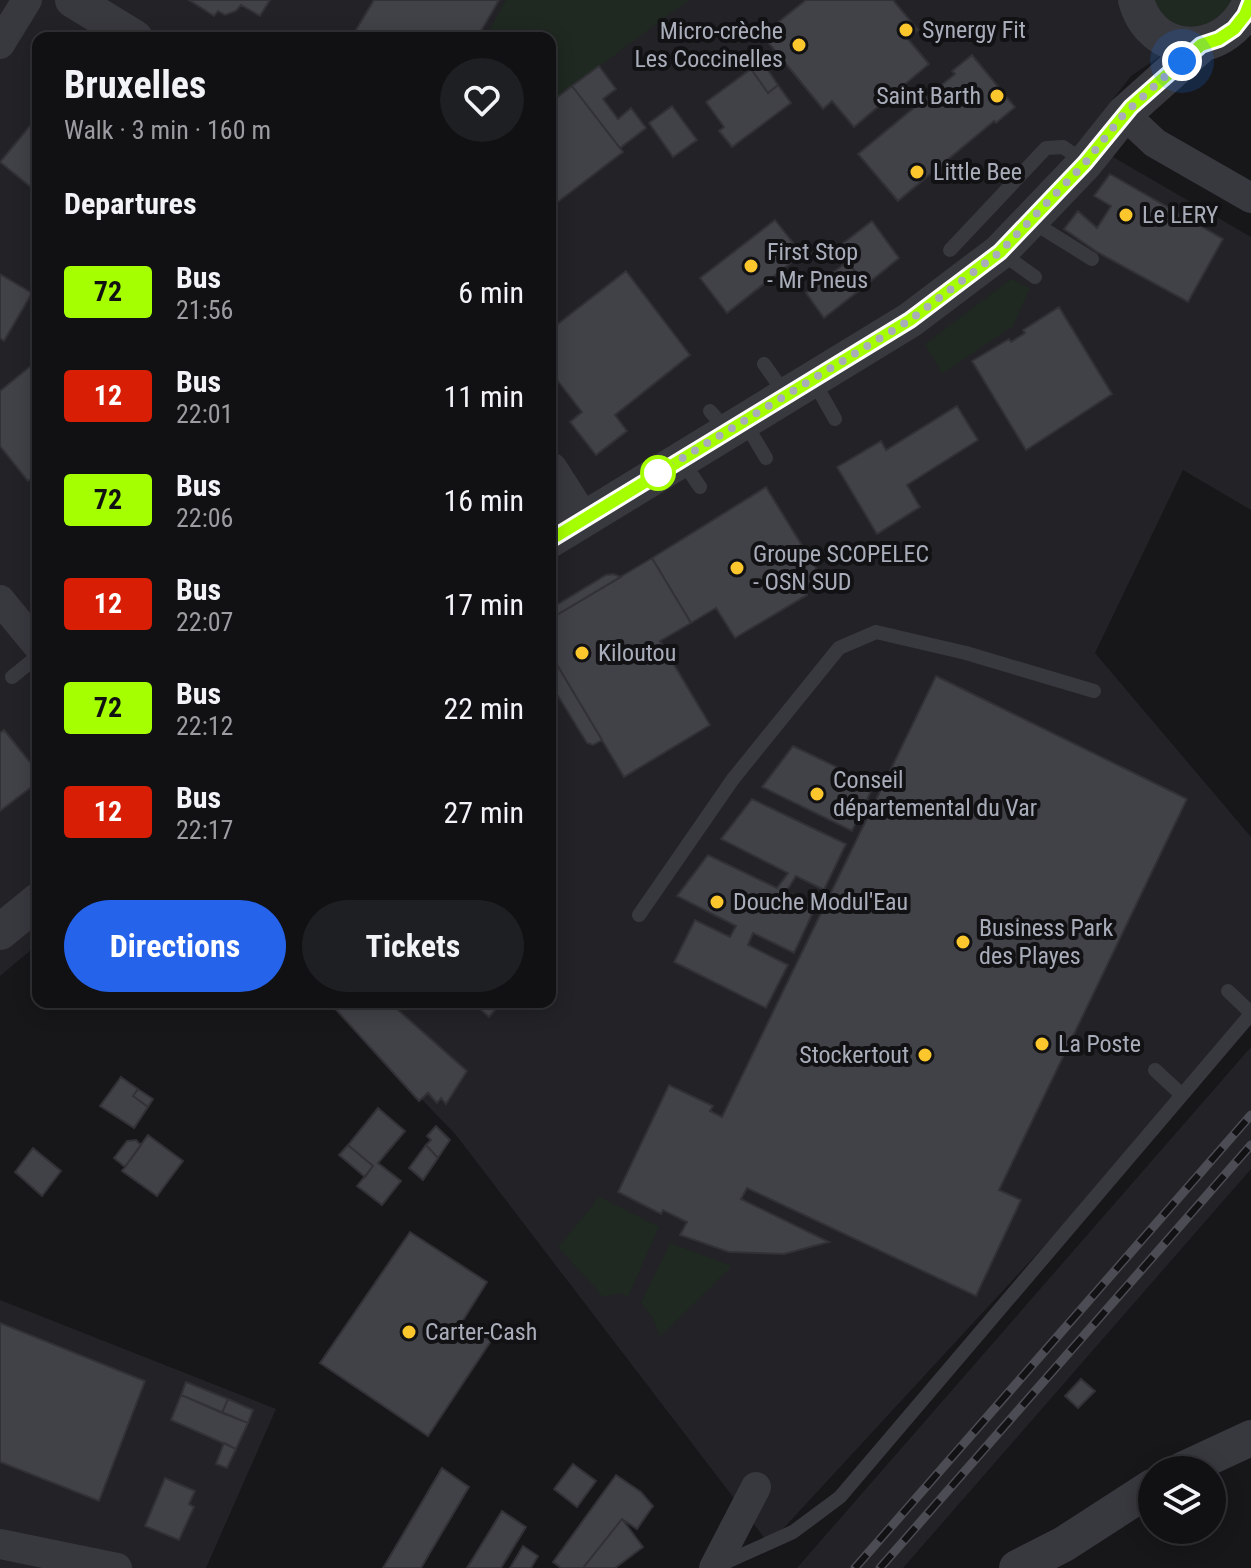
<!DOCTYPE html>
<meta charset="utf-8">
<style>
:root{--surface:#111114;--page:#1e1f22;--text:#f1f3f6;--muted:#9c9da0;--line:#303134;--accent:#2563eb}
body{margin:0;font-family:"Roboto Condensed",sans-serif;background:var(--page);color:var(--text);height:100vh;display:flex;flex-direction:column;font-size:30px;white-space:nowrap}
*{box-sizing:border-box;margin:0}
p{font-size:26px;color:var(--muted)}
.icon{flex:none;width:44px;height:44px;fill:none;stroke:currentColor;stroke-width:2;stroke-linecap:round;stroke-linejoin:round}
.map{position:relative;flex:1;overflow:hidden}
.details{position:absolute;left:32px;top:32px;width:524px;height:976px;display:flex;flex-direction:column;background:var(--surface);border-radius:16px;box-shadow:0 4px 20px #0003,0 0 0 2px var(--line)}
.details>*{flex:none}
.badge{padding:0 16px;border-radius:6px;font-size:28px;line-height:52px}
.controls{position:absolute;left:1138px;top:1456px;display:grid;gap:16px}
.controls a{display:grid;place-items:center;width:88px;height:88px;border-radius:50%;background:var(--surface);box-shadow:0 4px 20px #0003,0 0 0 2px var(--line);font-size:40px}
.you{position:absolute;width:40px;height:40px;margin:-20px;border:6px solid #fff;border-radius:50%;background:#1a73e8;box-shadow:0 0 0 12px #1a73e833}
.map>.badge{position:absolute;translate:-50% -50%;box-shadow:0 0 0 4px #fff}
h2{padding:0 32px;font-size:30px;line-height:72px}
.round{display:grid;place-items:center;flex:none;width:84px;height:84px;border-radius:42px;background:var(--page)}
.headline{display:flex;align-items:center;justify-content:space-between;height:136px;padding:0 32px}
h1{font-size:38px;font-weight:700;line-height:60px}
.cta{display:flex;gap:16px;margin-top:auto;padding:16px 32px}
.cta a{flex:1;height:92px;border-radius:48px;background:var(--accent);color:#fff;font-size:32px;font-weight:700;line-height:92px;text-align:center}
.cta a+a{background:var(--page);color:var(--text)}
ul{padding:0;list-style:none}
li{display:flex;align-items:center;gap:24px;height:104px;padding:0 32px}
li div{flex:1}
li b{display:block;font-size:30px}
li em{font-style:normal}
li .badge{min-width:88px;font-weight:700;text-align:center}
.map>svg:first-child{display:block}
</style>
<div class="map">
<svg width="1251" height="1568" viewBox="0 0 1251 1568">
<rect width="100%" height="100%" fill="#17171a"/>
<path fill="#232327" d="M0,0H1242L1131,76L1082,139L1251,237V510L1183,470L1095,653L1251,837V1022L769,1544L456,1135L328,1002H550V38H38V944L0,976Z
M1251,1047V1169L903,1568H797Z
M0,1300L276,1409L206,1568H0Z"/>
<path fill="#1f2821" d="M506,0H689L550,103V38H485Z
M1136,0H1251L1201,45Z
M1011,279L1030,288L1013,326L942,374L925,344Z
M598,1196L659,1227L628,1297L621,1293L603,1297L558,1247L593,1205Z
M670,1243L732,1266L660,1337L653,1318L641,1303Z"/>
<path fill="#414247" stroke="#313136" stroke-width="2" d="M189,0H270L260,16L241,5L236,11L225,15L218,11L214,16Z
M374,0H499L477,38H351Z
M806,0H893L918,30L908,39L929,64L854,127L832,101L823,109L762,35Z
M972,55L1015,107L996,123L994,121L898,201L858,154L955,74L952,71Z
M762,61L778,85L768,93L751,69Z
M599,66L616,89L603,99L618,119L631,108L646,128L620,148L572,86Z
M751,69L768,93L778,85L791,103L732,147L719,131L724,127L706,102Z
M572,86L623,152L550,208V103Z
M672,106L697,140L673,157L649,123Z
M38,116V193L0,162Z
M1110,174L1223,239L1188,302L1097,252L1064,229L1078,211L1097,228L1111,206L1094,196Z
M775,220L802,254L727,313L700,278Z
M872,221L899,258L866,285L849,264L843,265L833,251Z
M849,264L866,285L824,318L806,293L843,265Z
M626,271L690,355L615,415L627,431L596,455L570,422L582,412L550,371V330Z
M0,274L32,293L4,341L0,338Z
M1059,307L1112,394L1026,450L972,361L1009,339L1011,342L1025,333L1023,330Z
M38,360V473L28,481L0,446V391Z
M957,406L978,440L907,485L920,507L877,534L837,467L881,441L886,450Z
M766,487L822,578L804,589L807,595L735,638L716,608L691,623L652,558Z
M652,558L691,623L660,641L710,725L624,777L550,653V619Z
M613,574L621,577L550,619V609L606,575Z
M550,653L602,740L593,745L587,743L550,683Z
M936,676L1187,799L999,1190L1021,1200L976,1296L747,1188L741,1199L829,1242L784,1254L729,1252L680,1235L687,1222L663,1210L661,1214L618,1192L669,1085L713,1106L710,1111L722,1117Z
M4,730L38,772V782L0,811V733Z
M793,746L874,785L852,831L762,787Z
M752,799L846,844L824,890L796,876L786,892L816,906L794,953L753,933L748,945L788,965L766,1008L674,962L695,920L730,937L736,926L677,896L708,855L777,888L788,873L721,839Z
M329,1002H389L467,1071L446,1104L441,1098L437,1103L428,1093L419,1101Z
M472,1002H502L489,1017Z
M121,1077L138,1089L133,1096L148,1107L134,1128L100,1106Z
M138,1089L153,1099L148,1107L133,1096Z
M378,1108L405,1131L378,1163L401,1181L382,1205L357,1186L373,1166L348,1145Z
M436,1126L450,1140L438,1158L426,1145L431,1140L427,1136Z
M148,1135L183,1161L157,1196L122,1171Z
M136,1140L141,1145L125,1167L114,1158L127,1141Z
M348,1145L373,1166L365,1177L339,1155Z
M426,1145L438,1158L423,1180L409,1168Z
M33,1148L61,1171L42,1196L15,1172Z
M410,1232L487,1282L462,1322L491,1341L428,1436L320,1363Z
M0,1323L145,1381L99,1501L0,1462Z
M1081,1379L1095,1391L1078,1408L1065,1396Z
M186,1382L228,1399L222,1413L181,1395Z
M181,1395L248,1423L236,1449L171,1420Z
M228,1399L253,1410L248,1423L222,1413Z
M224,1443L236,1449L227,1468L216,1464Z
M573,1464L596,1481L577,1507L554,1489Z
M442,1468L469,1487L421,1568H383Z
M616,1475L641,1492L653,1506L637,1529L622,1519L583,1568H561L553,1562Z
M165,1478L195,1491L189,1504L194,1507L179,1540L145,1526Z
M502,1511L526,1527L501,1568H467Z
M622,1519L643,1547L615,1568H583Z
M523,1546L538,1556L531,1568H510Z"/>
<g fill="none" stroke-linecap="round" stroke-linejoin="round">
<path stroke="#38383f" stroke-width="14" d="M1031,221L1092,259
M950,250L1046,148L1063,147L1085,162
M1000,252L1035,277
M764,364L786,395
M813,380L835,419
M710,411L727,431
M744,421L766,458
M681,459L700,487
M12,677L38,656
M639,915L733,779L839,648L876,632L966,653L1094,691
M1228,991L1251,1013
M1155,1070L1182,1095
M722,1564L793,1532L840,1497L1251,1014"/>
<path stroke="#38383f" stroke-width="30" d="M0,44L27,0
M1124,114L1155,143L1251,198
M0,600L38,646
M0,1544L117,1568
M714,1568L756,1487"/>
<path stroke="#38383f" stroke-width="36" d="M73,0L135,38
M1136,0C1153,62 1230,57 1251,0
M550,470L582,520
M550,540L910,320L1000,252L1085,163L1124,114L1201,45
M0,932L38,901
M1182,1470L1251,1438
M1017,1568L1064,1544L1152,1487"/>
<defs>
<path id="rail" d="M855,1568L1251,1115
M880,1568L1251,1145"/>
</defs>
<use href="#rail" stroke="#4b4c54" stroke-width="9"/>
<use href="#rail" stroke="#121215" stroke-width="6" stroke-dasharray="18" stroke-linecap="butt"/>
</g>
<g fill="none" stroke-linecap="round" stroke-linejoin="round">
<defs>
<path id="line" d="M550,540L910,320L1000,252L1085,163L1131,107L1201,45L1219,39L1234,29L1245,15L1251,0"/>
</defs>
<use href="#line" stroke="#fff" stroke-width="18"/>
<use href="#line" stroke="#a6ff00" stroke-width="12"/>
<path stroke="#a9adba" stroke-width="8" stroke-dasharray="0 14.4" d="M658,473L910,320L1000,252L1085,163L1124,114L1182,61"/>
</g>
<g fill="#fcc72d" stroke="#121215" stroke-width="3">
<circle cx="906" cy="30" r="8"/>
<circle cx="799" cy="45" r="8"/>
<circle cx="997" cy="96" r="8"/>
<circle cx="917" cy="172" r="8"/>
<circle cx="1126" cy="215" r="8"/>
<circle cx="751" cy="266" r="8"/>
<circle cx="737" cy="568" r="8"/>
<circle cx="582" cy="653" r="8"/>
<circle cx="817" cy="794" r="8"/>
<circle cx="717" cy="902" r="8"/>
<circle cx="963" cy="942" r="8"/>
<circle cx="1042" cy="1044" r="8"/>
<circle cx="925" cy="1055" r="8"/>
<circle cx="409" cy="1332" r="8"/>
</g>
<circle fill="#fff" stroke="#a6ff00" stroke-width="4" cx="658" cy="473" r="16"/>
<g text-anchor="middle" stroke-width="8" stroke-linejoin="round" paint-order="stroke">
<g font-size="24" fill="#a9adba" stroke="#121215" text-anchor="start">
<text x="922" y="38">Synergy Fit</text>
<text x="783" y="39" text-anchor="end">Micro-crèche<tspan x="783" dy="28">Les Coccinelles</tspan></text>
<text x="981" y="104" text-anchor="end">Saint Barth</text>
<text x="933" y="180">Little Bee</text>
<text x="1142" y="223">Le LERY</text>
<text x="767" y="260">First Stop<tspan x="767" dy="28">- Mr Pneus</tspan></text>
<text x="753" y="562">Groupe SCOPELEC<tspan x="753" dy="28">- OSN SUD</tspan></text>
<text x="598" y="661">Kiloutou</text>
<text x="833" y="788">Conseil<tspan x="833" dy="28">départemental du Var</tspan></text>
<text x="733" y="910">Douche Modul'Eau</text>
<text x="979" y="936">Business Park<tspan x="979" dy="28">des Playes</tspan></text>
<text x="1058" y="1052">La Poste</text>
<text x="909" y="1063" text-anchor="end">Stockertout</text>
<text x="425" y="1340">Carter-Cash</text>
</g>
</g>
</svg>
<div class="controls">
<a><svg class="icon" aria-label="layers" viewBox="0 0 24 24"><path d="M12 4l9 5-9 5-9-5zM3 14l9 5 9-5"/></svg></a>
</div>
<div class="you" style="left:1182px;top:61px"></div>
<section class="details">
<div class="headline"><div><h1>Bruxelles</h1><p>Walk · 3 min · 160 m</p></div><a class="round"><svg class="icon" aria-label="heart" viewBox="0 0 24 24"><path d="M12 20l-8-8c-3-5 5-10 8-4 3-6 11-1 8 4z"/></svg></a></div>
<h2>Departures</h2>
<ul>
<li><span class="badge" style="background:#a6ff00;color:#111">72</span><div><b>Bus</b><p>21:56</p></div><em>6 min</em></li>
<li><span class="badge" style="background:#d81e05;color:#fff">12</span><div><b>Bus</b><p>22:01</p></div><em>11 min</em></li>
<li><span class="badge" style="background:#a6ff00;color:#111">72</span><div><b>Bus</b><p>22:06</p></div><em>16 min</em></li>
<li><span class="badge" style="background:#d81e05;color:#fff">12</span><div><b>Bus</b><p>22:07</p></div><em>17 min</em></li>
<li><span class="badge" style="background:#a6ff00;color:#111">72</span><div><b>Bus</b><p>22:12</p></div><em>22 min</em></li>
<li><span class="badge" style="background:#d81e05;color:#fff">12</span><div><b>Bus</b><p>22:17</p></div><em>27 min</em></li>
</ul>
<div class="cta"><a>Directions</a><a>Tickets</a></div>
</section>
</div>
